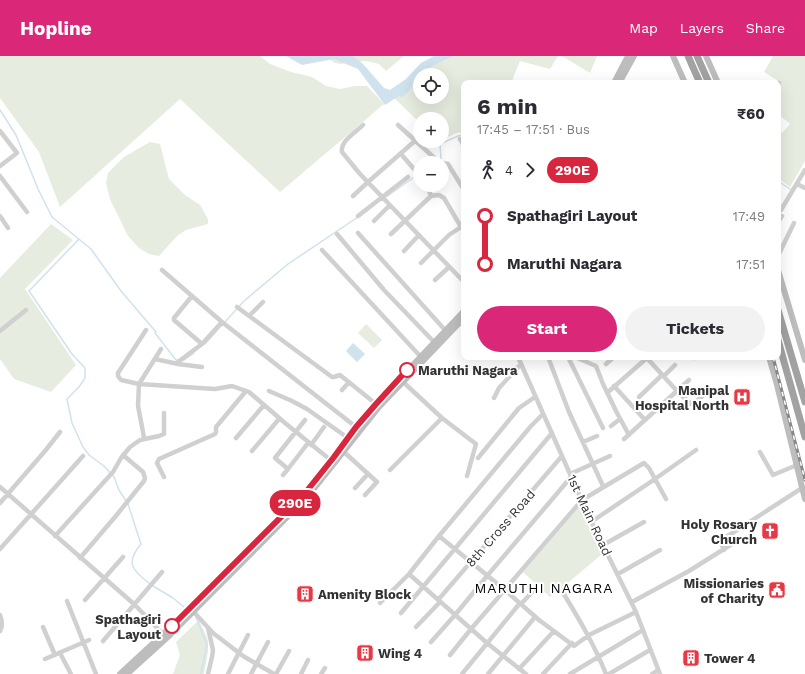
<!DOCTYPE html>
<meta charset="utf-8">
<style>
:root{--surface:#fff;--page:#f2f2f3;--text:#2b2b33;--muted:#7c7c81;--accent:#db2777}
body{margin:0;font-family:"Work Sans",sans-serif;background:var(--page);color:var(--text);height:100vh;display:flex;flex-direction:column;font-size:15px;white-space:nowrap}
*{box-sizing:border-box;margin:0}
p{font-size:13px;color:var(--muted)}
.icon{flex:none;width:22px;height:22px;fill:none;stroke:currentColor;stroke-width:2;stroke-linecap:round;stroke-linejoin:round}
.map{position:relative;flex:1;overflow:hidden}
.details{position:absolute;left:461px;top:24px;width:320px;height:280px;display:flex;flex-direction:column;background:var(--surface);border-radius:8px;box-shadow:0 4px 16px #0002}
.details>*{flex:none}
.badge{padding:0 8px;border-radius:13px;font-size:14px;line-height:26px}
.buttons{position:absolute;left:413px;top:12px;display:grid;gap:8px}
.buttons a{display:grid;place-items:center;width:36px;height:36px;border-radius:50%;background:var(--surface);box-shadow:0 4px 16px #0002;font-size:20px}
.map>.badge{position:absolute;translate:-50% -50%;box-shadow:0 0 0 2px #fff}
.legs{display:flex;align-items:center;gap:6px;height:44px;padding:0 16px;font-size:13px}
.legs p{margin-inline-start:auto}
.head{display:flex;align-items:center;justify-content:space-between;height:68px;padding:0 16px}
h1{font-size:22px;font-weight:700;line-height:30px}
.action{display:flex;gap:8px;margin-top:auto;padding:8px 16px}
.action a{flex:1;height:46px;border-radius:24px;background:var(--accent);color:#fff;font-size:16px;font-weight:700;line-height:46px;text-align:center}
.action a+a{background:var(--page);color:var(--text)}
ul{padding:0 16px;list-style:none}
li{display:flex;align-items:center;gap:14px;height:48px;font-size:15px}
li i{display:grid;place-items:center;width:6px;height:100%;margin:0 5px;background:currentColor}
li i::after{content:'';width:10px;height:10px;margin:-5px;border:3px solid;border-radius:50%;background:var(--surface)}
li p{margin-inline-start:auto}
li:first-child i{background:linear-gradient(#0000 50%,currentColor 0)}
li:last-child i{background:linear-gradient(currentColor 50%,#0000 0)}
header{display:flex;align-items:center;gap:24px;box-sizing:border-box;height:56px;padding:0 20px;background:var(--accent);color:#fff}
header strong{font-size:19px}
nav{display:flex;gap:22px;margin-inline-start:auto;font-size:14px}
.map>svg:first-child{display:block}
</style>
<header>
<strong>Hopline</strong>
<nav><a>Map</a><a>Layers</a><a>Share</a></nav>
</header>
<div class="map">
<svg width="805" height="618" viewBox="0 0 805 618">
<rect width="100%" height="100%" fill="#fff"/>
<path fill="#e6ecdf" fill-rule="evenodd" d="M0,0H260L270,8L291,16L312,21L326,30L340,33L355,30H367L384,48L280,136L180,43L60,151L39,96L0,42Z
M324,0H404L386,15L379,8L366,5L352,6L341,8L335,7Z
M441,0H558L550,13L520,5L511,27H464V76L456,77L442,84V63H420V67L393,41ZM420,19H442V41H420Z
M562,0H597L590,17Z
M773,0H805V105L790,131L778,122V79L783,76L790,68L778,58V31L780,26L764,16Z
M150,86L160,88L169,123L185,139L200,149L208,163V168L186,174L177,180L159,200L149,198L139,192L128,180L110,143L106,127L108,117L124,101Z
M51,168L73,184L25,233L76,309L51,336L14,323L0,303V222Z
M366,268L382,284L374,292L358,277Z
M579,451L602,498L570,525L550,541L523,516Z
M199,564L208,584V596L204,618H173L180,599L176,586Z"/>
<path fill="#cfe2ee" d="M286,0H353L363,8L384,32L390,34L406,23L421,7L434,0H453L432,10L421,19H420L408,36L402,41L399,40L385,49L358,13L334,3L302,9Z
M353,287L365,298L357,306L346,295Z"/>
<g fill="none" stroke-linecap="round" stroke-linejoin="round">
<path stroke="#cfe2ee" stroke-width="1.5" d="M0,54L16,79L38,133L52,161L91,193L121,235L156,276
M439,104L441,103L440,88L458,80L464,79
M778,125L790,133
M386,141L417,119
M79,183L29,235L72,298L85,312V322L79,331L67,343L72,367L83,391L89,399L104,410L114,421L119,434L126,445
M225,266L244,245L288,208L358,161
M155,277L176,304H178
M205,288L222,269
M184,304L194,297
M128,448L141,488C125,507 132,514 150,528
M153,530L173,542L184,551
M196,561L207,589L201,618"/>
<path stroke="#d0d0d0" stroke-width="4.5" d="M778,29L779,27
M363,69C356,76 340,85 342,96L360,118L464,226
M398,69L440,107
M0,75L17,97L0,110
M460,83L464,90
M401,98L420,120
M442,107L448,108L464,134
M0,120L27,156
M797,128L805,132
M427,129L431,140L439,139L444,142L461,171
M353,140L368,126L416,84
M781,154L805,114
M0,160L8,172
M358,160L408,121
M374,165L390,149
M778,166L782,160
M358,177L445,274
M337,178L384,234L434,286
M391,178L431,140
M322,194L420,300
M404,195L419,179
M778,200L794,167
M421,207L449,179L464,169
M162,214L192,240
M435,224L449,211
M237,251L332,321H334L340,319L376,348
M249,260L263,246
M146,274L118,317V320L121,324L139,328L215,333L232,330L249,336L285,367L333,406
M0,275L26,254
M202,288L222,266
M518,301L590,463L636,556L660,618
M548,301L569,356L603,430
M569,301V303L603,372
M575,301L596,310L603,328L617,357L629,379
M646,301L677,335L691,348H693L705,338
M694,301L695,302
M155,303L178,308L202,311
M178,308V306L202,288L174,264V262L192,240L222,266L356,371
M606,308L614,301
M664,320L675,309
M402,325L442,362L476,388L467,420
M614,330L645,364
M342,334L349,326
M269,335L292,345L307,353L348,382
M607,337L648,301
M639,341L662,319
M494,342L499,332L521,308
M305,364L275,402L288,413L308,387
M611,370L620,363
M236,382L264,349
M144,383L143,376L138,350L139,328L161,293
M624,383L689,324
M583,386L597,380
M311,389L324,371
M252,395L279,363
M344,396L377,426L365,439
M760,396L773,419L797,409
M478,402L519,352L535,341
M390,414L442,362
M570,418L610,400
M283,419L288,413
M164,421L157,407L159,403L215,378L216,376V371L246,335
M0,431L134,548L165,580
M355,432L368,418
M0,447L45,395L60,376
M591,466L655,423L696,394
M55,480L113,416L121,402L130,391L140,384L159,380L164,378V357
M439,480L505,534L539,564L574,590L589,579L636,556
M603,489L644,466
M0,493L83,400
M724,494L720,485L802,432
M80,502L115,461L144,425L145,422L143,416L123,399
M409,518L487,587L526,618
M618,518L660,494
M562,535C579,563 594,588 606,618
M85,544L123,501
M438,544L562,400
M67,545L96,618
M632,546L689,515L732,488
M380,547L409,518L439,480L531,370L543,358
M521,548L535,533
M191,553L213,577L243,600L274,618
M401,557L552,377
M0,559C2,564 3,570 0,575
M43,571L55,599
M416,571L440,546
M208,572L213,594L212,601L208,618
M103,585L162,516
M431,586L455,559L487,520L571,421
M60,597L71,618
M450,599L471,573L582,444L644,407L649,412L666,443
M45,603L89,584
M519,613L554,575
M228,618L248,579
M251,618L268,586
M276,618L289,595
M301,618L308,604
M321,618L325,612
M462,618L520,547
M488,618L535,561
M543,618L572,587
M570,618L643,574
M609,618L650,594
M652,618L658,614"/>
<path stroke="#bdbdbd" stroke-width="6" d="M673,0L685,27
M706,0L718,27
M614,27L628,0
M619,27L634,0
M778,214L805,304
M769,301L777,329L805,443
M120,618L173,569L306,436L334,401L356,371L376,348L464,255
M127,618L170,579L309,439L379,351L464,262"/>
<path stroke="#a2a2a2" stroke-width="7" d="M688,0L700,27
M697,0L709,27
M778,254L805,346
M778,284L805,381"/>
<defs>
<path id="rail" d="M773,301L805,424"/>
</defs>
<use href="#rail" stroke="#888" stroke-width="3"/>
<use href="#rail" stroke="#fff" stroke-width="1.5" stroke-dasharray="4.5" stroke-linecap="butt"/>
</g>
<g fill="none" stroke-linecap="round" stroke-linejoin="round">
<defs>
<path id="line-1" d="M172,570L306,436L334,401L356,371L376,348L407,314"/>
</defs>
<use href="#line-1" stroke="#fff" stroke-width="9"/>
<use href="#line-1" stroke="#d7263d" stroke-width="6"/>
</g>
<defs>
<symbol id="hospital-square" viewBox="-11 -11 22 22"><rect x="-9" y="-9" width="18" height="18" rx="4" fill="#e63946" stroke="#fff"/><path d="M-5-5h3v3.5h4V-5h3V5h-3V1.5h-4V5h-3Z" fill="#fff"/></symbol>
<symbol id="church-square" viewBox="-11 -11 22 22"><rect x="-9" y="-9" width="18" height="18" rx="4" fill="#e63946" stroke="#fff"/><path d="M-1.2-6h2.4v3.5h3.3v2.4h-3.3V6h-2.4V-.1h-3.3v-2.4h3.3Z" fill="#fff"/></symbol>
<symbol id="civic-square" viewBox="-11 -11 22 22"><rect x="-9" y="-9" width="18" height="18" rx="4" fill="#e63946" stroke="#fff"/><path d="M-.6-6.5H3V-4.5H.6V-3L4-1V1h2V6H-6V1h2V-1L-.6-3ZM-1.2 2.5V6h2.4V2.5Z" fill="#fff"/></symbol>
<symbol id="building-square" viewBox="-11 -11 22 22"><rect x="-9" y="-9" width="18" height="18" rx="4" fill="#e63946" stroke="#fff"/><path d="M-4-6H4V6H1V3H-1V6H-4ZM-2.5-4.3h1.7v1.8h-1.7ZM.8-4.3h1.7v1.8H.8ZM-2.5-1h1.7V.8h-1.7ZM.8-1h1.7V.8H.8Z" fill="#fff"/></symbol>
</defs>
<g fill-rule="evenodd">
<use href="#hospital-square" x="732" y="331" width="20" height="20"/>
<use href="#church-square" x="760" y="465" width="20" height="20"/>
<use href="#civic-square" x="767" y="524" width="20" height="20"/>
<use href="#building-square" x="295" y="528" width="20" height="20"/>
<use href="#building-square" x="355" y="587" width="20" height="20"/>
<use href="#building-square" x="681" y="592" width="20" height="20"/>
</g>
<g fill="#fff" stroke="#d7263d" stroke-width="2">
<circle cx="407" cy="314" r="7"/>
<circle cx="172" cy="570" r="7"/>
</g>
<g text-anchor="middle" stroke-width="4" stroke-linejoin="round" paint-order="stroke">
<g font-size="13" font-weight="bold" fill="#333" stroke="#fff" text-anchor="start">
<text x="418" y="319">Maruthi Nagara</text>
<text x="161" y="568" text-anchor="end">Spathagiri<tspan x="161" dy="15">Layout</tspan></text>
</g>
<g font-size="13" font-weight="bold" fill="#333" stroke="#fff" text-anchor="end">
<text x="729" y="339">Manipal<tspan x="729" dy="15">Hospital North</tspan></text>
<text x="757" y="473">Holy Rosary<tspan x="757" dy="15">Church</tspan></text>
<text x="764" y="532">Missionaries<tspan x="764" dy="15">of Charity</tspan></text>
<text x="318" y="543" text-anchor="start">Amenity Block</text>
<text x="378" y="602" text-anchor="start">Wing 4</text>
<text x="704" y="607" text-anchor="start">Tower 4</text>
</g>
<g font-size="13" fill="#333" stroke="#fff">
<text transform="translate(590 459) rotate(65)" y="5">1st Main Road</text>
<text transform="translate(500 472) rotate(-49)" y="5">8th Cross Road</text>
</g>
<g font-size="14" letter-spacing="1" fill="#000" stroke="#fff">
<text x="544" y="537">MARUTHI NAGARA</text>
</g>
</g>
</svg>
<div class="buttons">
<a><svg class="icon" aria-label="locate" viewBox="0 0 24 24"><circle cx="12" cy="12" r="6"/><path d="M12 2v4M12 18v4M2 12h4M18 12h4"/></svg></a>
<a>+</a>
<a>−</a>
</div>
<b class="badge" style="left:295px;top:447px;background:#d7263d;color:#fff">290E</b>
<section class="details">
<div class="head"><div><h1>6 min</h1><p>17:45 – 17:51 · Bus</p></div><b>₹60</b></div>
<div class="legs"><svg class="icon" aria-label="walk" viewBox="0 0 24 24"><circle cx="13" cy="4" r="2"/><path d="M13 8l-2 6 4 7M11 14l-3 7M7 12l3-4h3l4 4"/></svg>4<svg class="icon" aria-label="forward" viewBox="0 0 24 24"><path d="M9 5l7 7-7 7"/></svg><b class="badge" style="background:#d7263d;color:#fff">290E</b></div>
<ul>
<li><i style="color:#d7263d"></i><b>Spathagiri Layout</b><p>17:49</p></li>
<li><i style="color:#d7263d"></i><b>Maruthi Nagara</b><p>17:51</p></li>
</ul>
<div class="action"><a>Start</a><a>Tickets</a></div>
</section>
</div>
